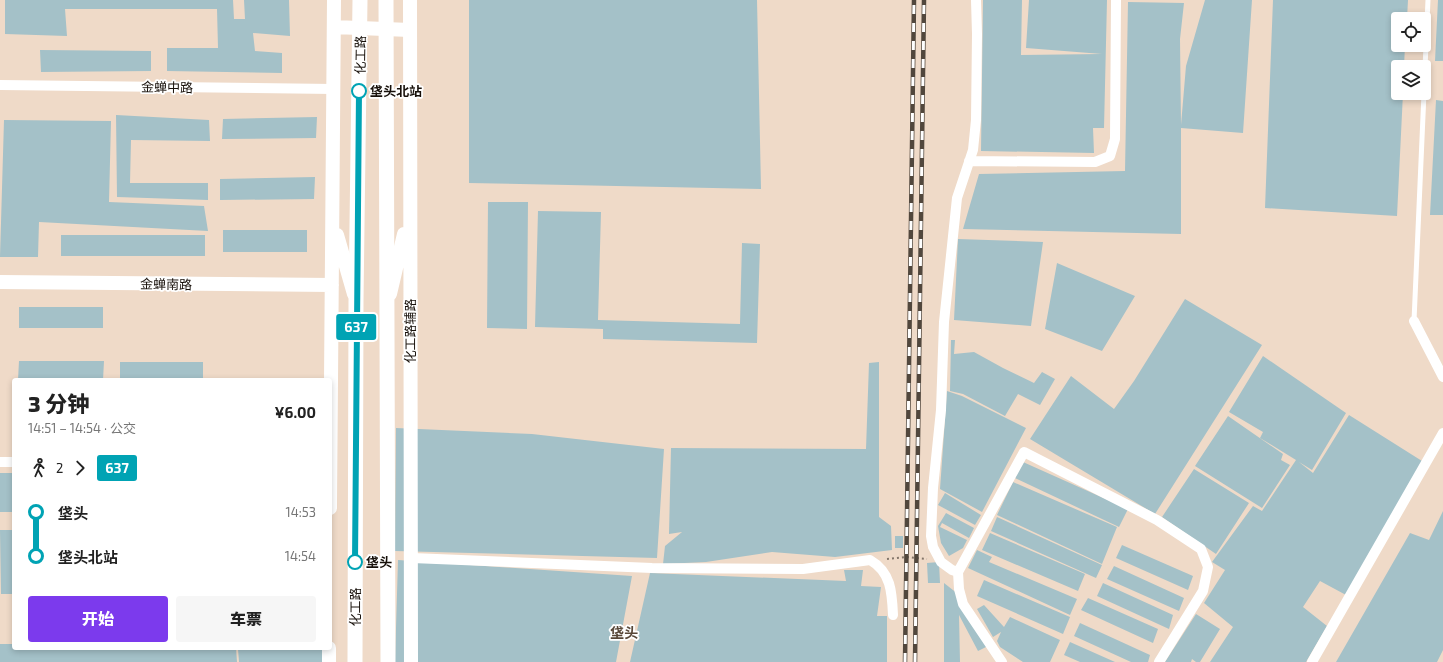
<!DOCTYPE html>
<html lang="zh">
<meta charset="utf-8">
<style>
:root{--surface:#fff;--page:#f6f6f6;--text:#222;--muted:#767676;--accent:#7c3aed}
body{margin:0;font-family:"Exo 2","Noto Sans SC",sans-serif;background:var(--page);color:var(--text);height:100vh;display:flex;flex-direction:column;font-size:15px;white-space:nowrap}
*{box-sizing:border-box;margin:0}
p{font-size:13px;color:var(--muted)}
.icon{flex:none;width:22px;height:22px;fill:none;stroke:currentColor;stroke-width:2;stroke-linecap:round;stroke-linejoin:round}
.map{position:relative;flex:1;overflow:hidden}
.sheet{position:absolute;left:12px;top:378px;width:320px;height:272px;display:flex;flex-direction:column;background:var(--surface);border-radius:4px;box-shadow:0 2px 6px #0003}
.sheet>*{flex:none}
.badge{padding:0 8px;border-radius:3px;font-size:14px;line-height:26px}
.fabs{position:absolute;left:1391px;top:12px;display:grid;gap:8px}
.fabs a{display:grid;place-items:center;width:40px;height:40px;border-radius:4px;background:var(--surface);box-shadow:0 2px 6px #0003;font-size:20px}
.map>.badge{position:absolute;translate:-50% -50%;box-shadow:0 0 0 2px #fff}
.legs{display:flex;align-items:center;gap:6px;height:44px;padding:0 16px;font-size:13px}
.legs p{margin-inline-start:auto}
.head{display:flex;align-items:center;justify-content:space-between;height:68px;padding:0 16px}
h1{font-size:22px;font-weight:800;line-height:30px}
.primary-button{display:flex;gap:8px;margin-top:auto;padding:8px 16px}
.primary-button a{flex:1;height:46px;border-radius:4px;background:var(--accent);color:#fff;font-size:16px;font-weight:800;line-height:46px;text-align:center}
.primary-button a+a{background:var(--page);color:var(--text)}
ul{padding:0 16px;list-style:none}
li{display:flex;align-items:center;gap:14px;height:44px;font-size:15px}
li i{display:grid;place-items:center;width:6px;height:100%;margin:0 5px;background:currentColor}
li i::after{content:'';width:10px;height:10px;margin:-5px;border:3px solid;border-radius:50%;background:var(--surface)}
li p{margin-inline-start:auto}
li:first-child i{background:linear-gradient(#0000 50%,currentColor 0)}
li:last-child i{background:linear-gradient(currentColor 50%,#0000 0)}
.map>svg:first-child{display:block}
</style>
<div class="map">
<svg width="1443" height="662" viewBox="0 0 1443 662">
<rect width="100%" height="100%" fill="#efdac8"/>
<path fill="#a4c1c8" d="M5,0H233L234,19H245L244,0H289L290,36L253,33L255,51L282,53V73L167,71V48H218L217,9H65L67,36L5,34Z
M469,0H757L761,189L469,183Z
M983,0H1022L1021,55L1102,54L1026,48L1029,0H1107L1104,128H1093L1094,153L981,151Z
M1205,0H1252L1243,133L1181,128V234L963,229L979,174L1125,171L1128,2L1184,3L1180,39L1181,125L1186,66Z
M1273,0H1408L1407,19H1398V45H1405L1404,67H1398V93H1403L1397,216L1265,208Z
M1438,0H1443V61H1435Z
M40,50L151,51V71L41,72Z
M1436,100L1443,101V215H1430Z
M116,115L209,120L210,141L131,140L130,183H208V200L117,197Z
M317,117L316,138L222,139L223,119Z
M4,120L111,121L109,202L204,206L208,231L39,222L38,257H0Z
M315,177L314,199L220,200V179Z
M488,202H528L527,329L487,328Z
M538,211L601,212L598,320L740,324L742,243L760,244L757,343L603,339V329L535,327Z
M223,230H307V252H223Z
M61,235H205V256H61Z
M958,239L1043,242L1031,326L954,320Z
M1057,263L1135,296L1102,351L1045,329Z
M1185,299L1262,345L1155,514L1030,439L1071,376L1114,409L1134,381Z
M19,307H103V328H19Z
M951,340H955L954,354L974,352L1003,368L1034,383L1042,372L1055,379L1040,405L1018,394L1005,416L963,394L950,391Z
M1263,356L1346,413L1312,470L1299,462L1313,473L1349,415L1422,461L1346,595L1320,581L1303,607L1327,626L1306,662H1210L1233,627L1204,603L1225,570L1212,562L1253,506L1262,511L1296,460L1260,438L1263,432L1229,412Z
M19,361H104L103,380H18Z
M120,362H203V380H120Z
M879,362V517L891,526L892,550L835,557L772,552L706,562L663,564L665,546L682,532L669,534L671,448L866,449L869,363Z
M947,391L962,396L1026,428L982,512L940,489Z
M1228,416L1283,454L1281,460L1290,465L1262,508L1195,466Z
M396,428L532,434L664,449L657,558L395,551Z
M1023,462L1128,509L1119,527L1015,478Z
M1194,469L1249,503L1216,554L1162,517Z
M0,473H14V512H0Z
M1013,482L1117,527L1102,564L997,515Z
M945,493L981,515L975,525L938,505Z
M1443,511V650L1437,662H1336L1410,533L1429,540Z
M946,513L974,528L969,538L942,523L940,527L967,540L963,548L949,556L941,543L938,526Z
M997,517L1102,565L1096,578L991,531Z
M0,530H14V594H1Z
M990,533L1085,574L1078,591L982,550Z
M895,536H903V548H895Z
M1122,545L1193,576L1188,590L1116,558Z
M977,550L992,557L989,562L1077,599L1070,615L968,568Z
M398,560L632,576L616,662H395Z
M939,562L940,583H928L927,563Z
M1114,566L1184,598L1179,611L1107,579Z
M844,570H863L861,586L881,587L877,616H887V662H630L650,573L846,581Z
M984,580L1070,617L1063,634L977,596Z
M944,583L958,594L988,646L978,651L959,615L960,662H944Z
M1103,583L1173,615L1169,629L1097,596Z
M1088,598L1158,629L1153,643L1081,610Z
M984,605L1004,627L1010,617L1060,640L1050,662H1023L1000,647L997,641L1001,632L993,637L977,609Z
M1196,614L1220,629L1200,662H1196L1192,659L1191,662H1165Z
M1080,623L1150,655L1148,662H1131L1074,636Z
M1070,642L1115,662H1080L1064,655Z
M0,644H14V648H236L237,662H0Z
M238,649H324L323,662H239Z"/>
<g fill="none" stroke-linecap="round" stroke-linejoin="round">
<path stroke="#84766a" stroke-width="2" stroke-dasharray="2 3" stroke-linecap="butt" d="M887,559L907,557L927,559"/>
<path stroke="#fff" stroke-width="5" d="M1424,90L1428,0
M1414,321L1424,93"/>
<path stroke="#fff" stroke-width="10" d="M0,85L334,89
M969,161L1095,162L1110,156L1115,139L1116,0
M1414,321L1443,377
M0,462H14
M412,558L652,568L803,569L870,560C891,572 892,592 893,615
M958,572L952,570L941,562L933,547L931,536L933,488L941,410L944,322L957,198L973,150L976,120L977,34L976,0
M1002,662L963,604L959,589L958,572L1024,452L1157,520L1201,549L1208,567L1203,591L1159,662
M1312,662L1443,433"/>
<path stroke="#fff" stroke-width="14" d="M410,0L411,662
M334,27L410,30
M337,235L354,294
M0,282L332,285
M390,294L404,234
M330,508L334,0
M329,662V648"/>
<path stroke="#fff" stroke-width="15" d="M386,0L388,662
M355,662L356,301L360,0"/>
<defs>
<path id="rail" d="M905,662L914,0
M915,662L924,0"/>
</defs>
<use href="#rail" stroke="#51473d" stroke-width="4.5"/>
<use href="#rail" stroke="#fff" stroke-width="3" stroke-dasharray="9" stroke-linecap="butt"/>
</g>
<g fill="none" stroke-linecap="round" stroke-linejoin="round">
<defs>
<path id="line-1" d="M355,562L359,91"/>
</defs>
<use href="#line-1" stroke="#fff" stroke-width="9"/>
<use href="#line-1" stroke="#00a3b4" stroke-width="6"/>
</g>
<g fill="#fff" stroke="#00a3b4" stroke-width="2">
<circle cx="359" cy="91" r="7"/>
<circle cx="355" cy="562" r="7"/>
</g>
<g text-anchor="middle" stroke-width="3.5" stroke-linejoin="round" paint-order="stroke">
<g font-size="13" fill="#17100a" stroke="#fff">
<text transform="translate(360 55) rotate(-89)" y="5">化工路</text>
<text transform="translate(167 87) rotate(1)" y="5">金蝉中路</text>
<text transform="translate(166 284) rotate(1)" y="5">金蝉南路</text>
<text transform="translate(410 331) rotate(-90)" y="5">化工路辅路</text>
<text transform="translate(355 607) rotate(-90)" y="5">化工路</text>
</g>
<g font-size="13" font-weight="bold" fill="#17100a" stroke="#fff" text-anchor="start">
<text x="370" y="96">垡头北站</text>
<text x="366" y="567">垡头</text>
</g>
<g font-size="14" font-weight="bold" fill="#584738" stroke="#fff">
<text x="624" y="638">垡头</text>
</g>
</g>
</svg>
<div class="fabs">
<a><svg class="icon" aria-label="locate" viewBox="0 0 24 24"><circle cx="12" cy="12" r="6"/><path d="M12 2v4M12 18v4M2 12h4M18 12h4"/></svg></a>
<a><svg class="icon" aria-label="layers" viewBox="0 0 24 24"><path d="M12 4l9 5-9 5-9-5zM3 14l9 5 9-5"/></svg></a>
</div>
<b class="badge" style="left:356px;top:327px;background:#00a3b4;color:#fff">637</b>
<section class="sheet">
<div class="head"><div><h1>3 分钟</h1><p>14:51 – 14:54 · 公交</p></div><b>¥6.00</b></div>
<div class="legs"><svg class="icon" aria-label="walk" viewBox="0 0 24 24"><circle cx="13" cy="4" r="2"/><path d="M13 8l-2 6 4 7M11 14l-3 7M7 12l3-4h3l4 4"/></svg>2<svg class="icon" aria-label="forward" viewBox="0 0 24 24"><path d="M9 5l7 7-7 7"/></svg><b class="badge" style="background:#00a3b4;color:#fff">637</b></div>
<ul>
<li><i style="color:#00a3b4"></i><b>垡头</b><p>14:53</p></li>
<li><i style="color:#00a3b4"></i><b>垡头北站</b><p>14:54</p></li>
</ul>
<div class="primary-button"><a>开始</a><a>车票</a></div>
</section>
</div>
